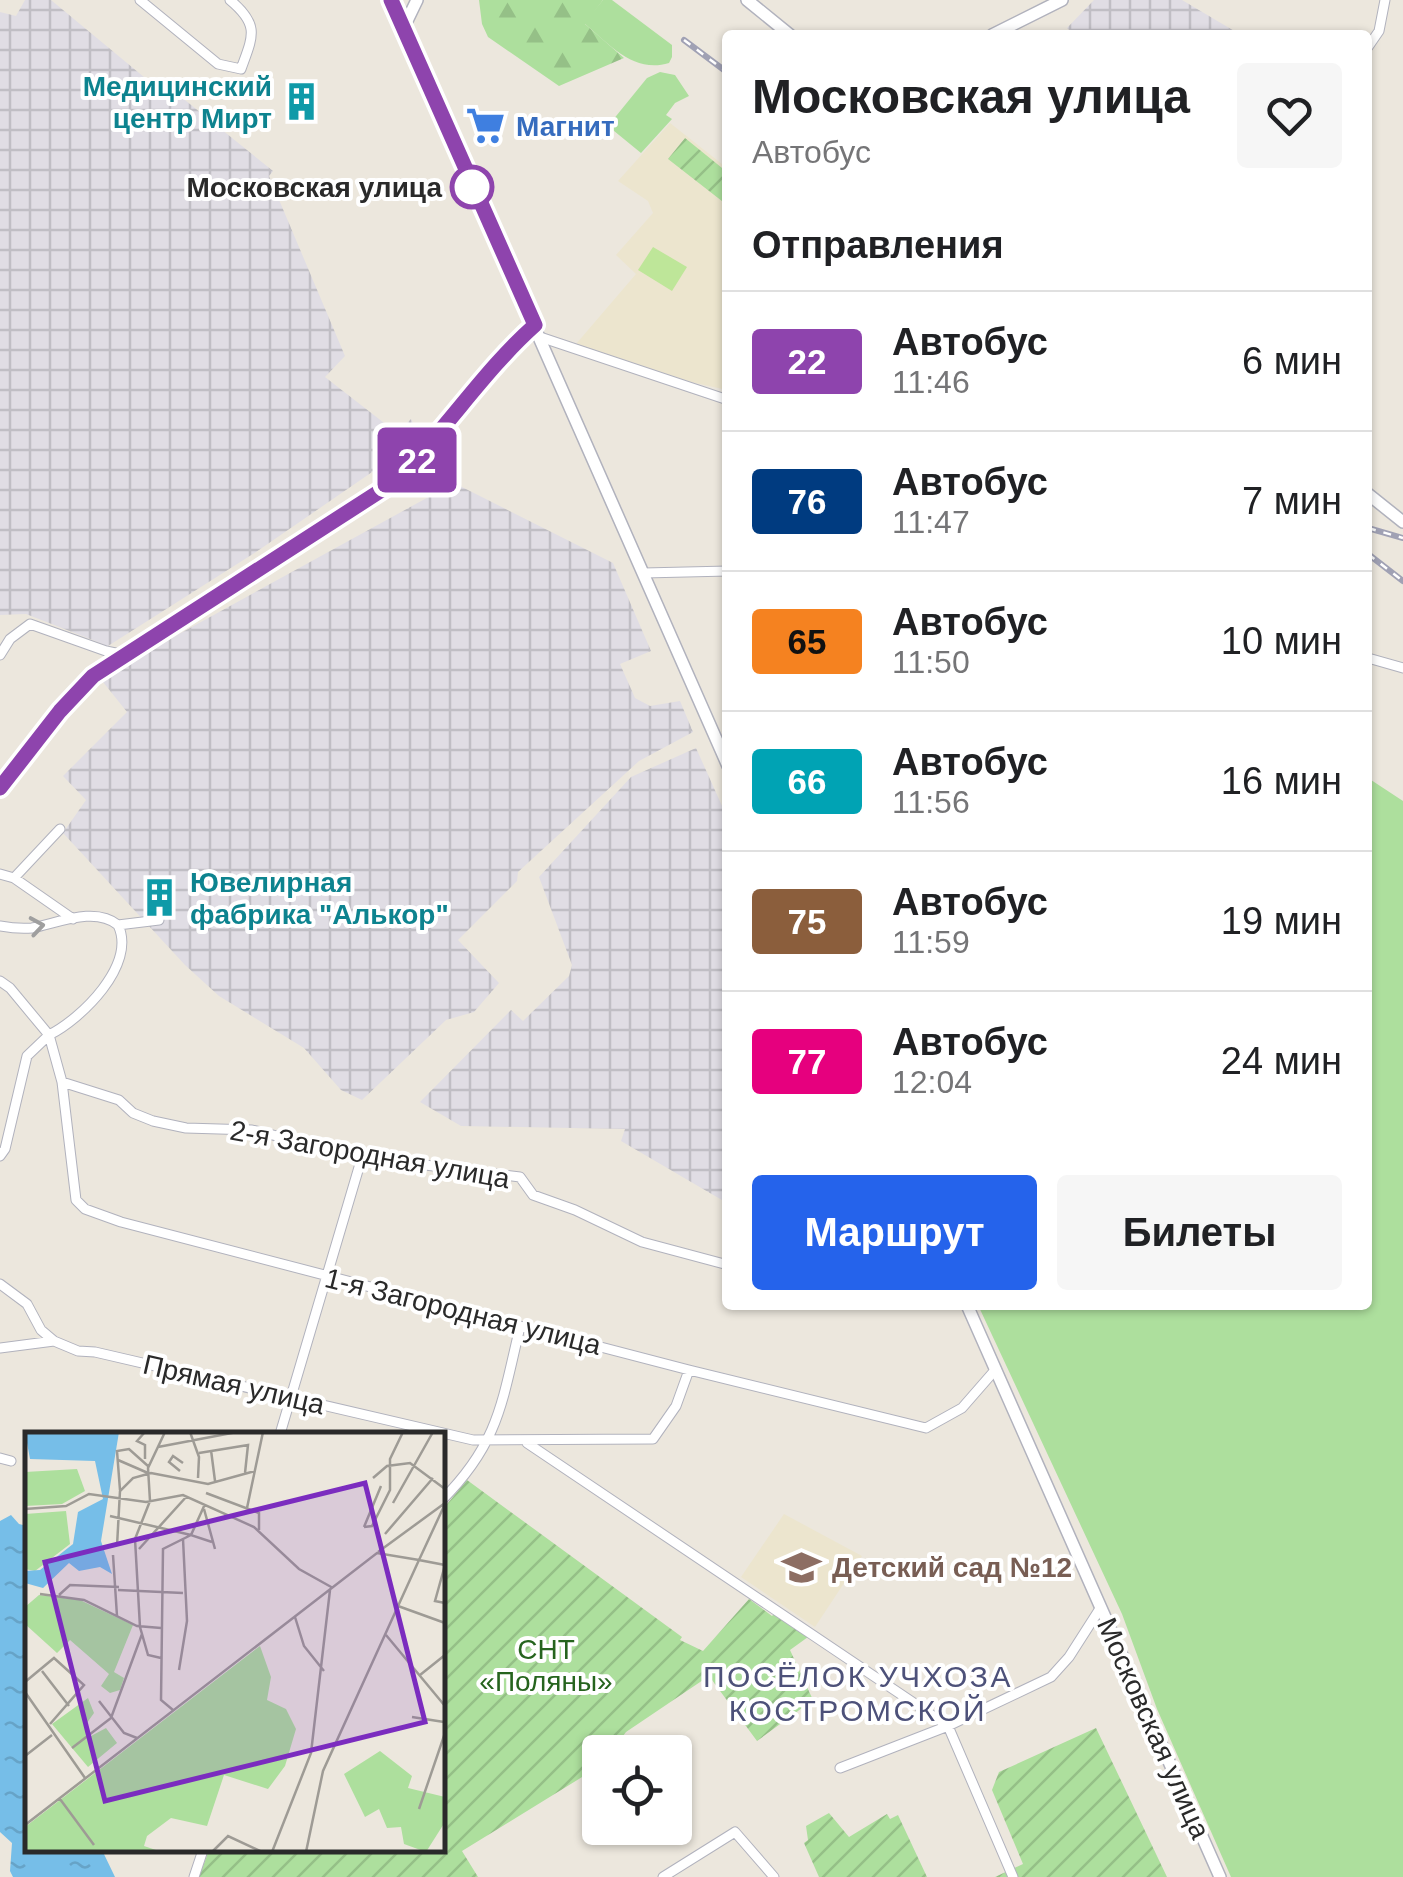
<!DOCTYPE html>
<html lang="ru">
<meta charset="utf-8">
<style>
:root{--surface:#fff;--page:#f6f6f6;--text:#202124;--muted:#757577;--line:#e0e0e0;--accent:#2563eb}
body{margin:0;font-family:Arial,sans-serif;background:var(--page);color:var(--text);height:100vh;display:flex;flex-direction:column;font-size:38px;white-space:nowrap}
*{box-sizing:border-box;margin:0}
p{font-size:32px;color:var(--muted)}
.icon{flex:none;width:55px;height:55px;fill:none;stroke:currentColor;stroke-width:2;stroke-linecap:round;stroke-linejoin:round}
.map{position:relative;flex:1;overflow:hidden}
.details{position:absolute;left:722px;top:30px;width:650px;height:1280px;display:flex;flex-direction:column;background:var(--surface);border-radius:10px;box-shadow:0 2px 8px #0004}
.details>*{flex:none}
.badge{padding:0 20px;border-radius:8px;font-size:35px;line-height:65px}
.fabs{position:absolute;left:582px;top:1735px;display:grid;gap:20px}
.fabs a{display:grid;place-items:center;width:110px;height:110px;border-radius:10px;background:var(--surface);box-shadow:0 2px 8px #0004;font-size:50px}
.map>.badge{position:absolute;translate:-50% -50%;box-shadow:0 0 0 5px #fff}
h2{padding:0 30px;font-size:38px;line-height:90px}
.round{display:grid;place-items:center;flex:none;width:105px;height:105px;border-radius:10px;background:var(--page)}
.summary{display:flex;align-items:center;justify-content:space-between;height:170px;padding:0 30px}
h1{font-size:48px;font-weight:800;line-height:75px}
.action{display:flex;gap:20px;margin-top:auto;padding:20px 30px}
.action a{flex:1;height:115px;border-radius:10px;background:var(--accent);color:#fff;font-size:40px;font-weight:800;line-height:115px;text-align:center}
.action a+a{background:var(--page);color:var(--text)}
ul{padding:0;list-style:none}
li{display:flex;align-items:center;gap:30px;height:140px;padding:0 30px;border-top:2px solid var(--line)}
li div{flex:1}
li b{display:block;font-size:38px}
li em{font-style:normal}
li .badge{min-width:110px;font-weight:700;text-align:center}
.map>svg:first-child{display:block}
</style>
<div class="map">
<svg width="1403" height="1877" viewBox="0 0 1403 1877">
<defs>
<pattern id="industrial-grid" width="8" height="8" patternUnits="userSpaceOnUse" patternTransform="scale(2.5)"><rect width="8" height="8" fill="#e0dde4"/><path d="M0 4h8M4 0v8" fill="none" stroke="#c0bec4"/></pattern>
<pattern id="forest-firs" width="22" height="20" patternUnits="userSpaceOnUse" patternTransform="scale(2.5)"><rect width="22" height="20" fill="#addf9d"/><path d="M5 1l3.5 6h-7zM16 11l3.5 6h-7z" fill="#95c087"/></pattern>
<pattern id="garden-furrows" width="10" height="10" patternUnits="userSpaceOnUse" patternTransform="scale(2.5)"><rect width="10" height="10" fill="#addf9d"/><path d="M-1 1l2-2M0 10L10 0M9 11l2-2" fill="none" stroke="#95c087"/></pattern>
<pattern id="water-ripples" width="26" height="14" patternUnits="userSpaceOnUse" patternTransform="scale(2.5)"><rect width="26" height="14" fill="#76bee8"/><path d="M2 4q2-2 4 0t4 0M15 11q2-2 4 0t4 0" fill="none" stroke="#66a3c7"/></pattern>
</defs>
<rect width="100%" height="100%" fill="#ece7dd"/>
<path fill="url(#industrial-grid)" d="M25,0H51L162,92L170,88L273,171L269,176L345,356L325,377L397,433L411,419L415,428L391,459L256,552L108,646L26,614L0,615V12L16,16Z
M1094,0H1182L1241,35H1075L1067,28Z
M454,483L613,563L651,651L620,664L635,698L650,706L680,701L693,732L639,761L518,872L517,881L458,940L499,983L474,1012L446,1020L362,1100L341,1090L304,1048L219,996L185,965L63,833L86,800L63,776L127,712L103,682L170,639Z
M696,748L727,817V1203L621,1141L625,1129L461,1126L420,1102L511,1010L523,1021L569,976L572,965L539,877L631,777Z"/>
<path fill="#ece5ce" d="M670,123L727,168V390L691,382L576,344L636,274L616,255L653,213L648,201L618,181Z
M784,1514L862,1556L815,1627L741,1577Z"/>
<path fill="#addf9d" d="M603,0H612L672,45V57L669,63C634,74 609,44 584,23Z
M660,72L675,75L689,96L675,103L666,115L672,119L641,153L608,126L647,78Z
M1368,778L1403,801V1877H1231L1157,1709L1122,1614L978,1305H1368Z"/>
<path fill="url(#forest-firs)" d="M479,0H603L585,24L624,58L559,86L488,37L482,24Z"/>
<path fill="url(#garden-furrows)" d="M685,138L727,172V205L668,159Z
M467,1480L682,1637L680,1640L703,1651L749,1599L772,1616L774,1614L808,1637L790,1650L813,1700L757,1741L709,1676L626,1732L620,1740L625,1751L600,1752V1766L462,1851L478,1877H199L209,1850H442L443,1509Z
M1096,1728L1167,1877H995L1023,1864L992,1790L999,1772Z
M829,1813L849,1837L887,1814L890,1819L898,1815L927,1877H819L804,1843L808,1840L806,1826Z"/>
<path fill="#bee699" d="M653,247L687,267L672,291L638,270Z"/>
<path fill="url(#water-ripples)" d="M11,1515L19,1524L27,1526L28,1850H102L115,1877H13L10,1871L12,1843L0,1832V1521Z"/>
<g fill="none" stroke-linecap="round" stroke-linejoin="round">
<defs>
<path id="minor" d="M140,0L218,64L241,69C253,36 260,25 230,0
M1368,47L1379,31L1385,0
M540,337L728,400
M644,573L728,571
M0,655L10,639L30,624L106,651L125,655
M1368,658L1403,668
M0,874L14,878L73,919
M14,878L60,829
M118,925C137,965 81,1019 49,1035L62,1082L76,1200L85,1209L121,1222L689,1370L926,1428L962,1408L996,1369
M118,925L159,920
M0,926C11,928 21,929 32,928C58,923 95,906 118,925
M0,981L10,988L49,1035L27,1056L5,1149L0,1156
M62,1082L119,1100L133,1113L153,1121L186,1128L252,1130L362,1157L520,1177L533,1195L575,1210L642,1242L728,1265
M0,1284L27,1304L41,1330L54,1341L78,1351L95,1352L473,1440L653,1439L676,1406L689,1370
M0,1348L54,1341
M280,1434L362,1157
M527,1443L948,1726L1013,1877
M0,1458L11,1461
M442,1500C499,1443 502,1402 520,1327
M840,1768L948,1726L1051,1677L1069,1657L1101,1607
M194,1877L203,1850
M663,1877L735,1832L774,1877"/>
<path id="tertiary" d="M391,0L403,29
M0,788L60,711L93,676L388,486C443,437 481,374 535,325"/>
<path id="secondary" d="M417,0L403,29L728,766
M747,0L790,35
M992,35L1062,0
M1368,494L1403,522
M967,1305L1220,1877"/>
</defs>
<use href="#minor" stroke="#b1b2bd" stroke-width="11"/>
<use href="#tertiary" stroke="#b1b2bd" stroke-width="12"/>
<use href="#secondary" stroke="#b1b2bd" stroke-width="14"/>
<use href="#minor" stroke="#fff" stroke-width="9"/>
<use href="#tertiary" stroke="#fff" stroke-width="10"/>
<use href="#secondary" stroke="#fff" stroke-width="11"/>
<defs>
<path id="rail" d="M684,40L728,73
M1368,528L1403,538
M1368,554L1403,581"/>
</defs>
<use href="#rail" stroke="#a0a1b4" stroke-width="6"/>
<use href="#rail" stroke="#fff" stroke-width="2.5" stroke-dasharray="8" stroke-linecap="butt"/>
</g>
<defs><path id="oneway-chevron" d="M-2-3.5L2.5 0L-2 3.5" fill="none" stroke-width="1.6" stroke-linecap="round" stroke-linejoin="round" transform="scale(2.5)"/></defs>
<use stroke="#9f9f9f" href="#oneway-chevron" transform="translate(37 926) rotate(-9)"/>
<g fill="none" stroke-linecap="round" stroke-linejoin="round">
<defs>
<path id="line" d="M0,788L60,711L93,676L388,486C442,437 481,373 535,325L391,0"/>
</defs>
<use href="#line" stroke="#fff" stroke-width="22"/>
<use href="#line" stroke="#8e44ad" stroke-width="15"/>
</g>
<defs>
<symbol id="building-bare" viewBox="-9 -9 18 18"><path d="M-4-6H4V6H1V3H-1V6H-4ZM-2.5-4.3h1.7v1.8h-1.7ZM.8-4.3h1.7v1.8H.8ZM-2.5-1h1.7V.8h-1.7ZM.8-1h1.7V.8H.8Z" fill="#0f9aa8" stroke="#fff" stroke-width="2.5" paint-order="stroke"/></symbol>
<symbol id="supermarket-bare" viewBox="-9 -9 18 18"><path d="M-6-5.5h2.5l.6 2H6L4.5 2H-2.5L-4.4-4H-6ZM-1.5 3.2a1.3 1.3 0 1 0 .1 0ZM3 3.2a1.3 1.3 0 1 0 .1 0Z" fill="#3f7fe0" stroke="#fff" stroke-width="2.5" paint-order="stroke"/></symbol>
<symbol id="school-bare" viewBox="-9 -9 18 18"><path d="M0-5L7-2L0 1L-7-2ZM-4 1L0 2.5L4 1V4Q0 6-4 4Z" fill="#8d6e63" stroke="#fff" stroke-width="2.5" paint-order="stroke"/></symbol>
</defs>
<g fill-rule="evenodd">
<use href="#building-bare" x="274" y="74" width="55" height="55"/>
<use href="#supermarket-bare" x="458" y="98" width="55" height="55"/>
<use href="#building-bare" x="132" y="870" width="55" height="55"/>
<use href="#school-bare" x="774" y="1540" width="55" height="55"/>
</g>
<circle fill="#fff" stroke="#8e44ad" stroke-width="5" cx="472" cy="187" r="20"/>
<g text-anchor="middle" stroke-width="8" stroke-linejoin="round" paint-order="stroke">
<g font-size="28" font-weight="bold" fill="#0d838f" stroke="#fff" text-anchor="end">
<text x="272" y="96">Медицинский<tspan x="272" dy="32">центр Мирт</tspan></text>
<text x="190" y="892" text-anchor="start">Ювелирная<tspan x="190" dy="32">фабрика "Алькор"</tspan></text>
</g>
<g font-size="28" font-weight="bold" fill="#366cbe" stroke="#fff" text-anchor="start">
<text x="516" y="136">Магнит</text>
</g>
<g font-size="28" font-weight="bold" fill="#2a2a2a" stroke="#fff" text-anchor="end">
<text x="442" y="197">Московская улица</text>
</g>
<g font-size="28" fill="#2a2a2a" stroke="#fff">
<text transform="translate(370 1154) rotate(10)" y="10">2-я Загородная улица</text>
<text transform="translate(463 1311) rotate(14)" y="10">1-я Загородная улица</text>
<text transform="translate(234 1384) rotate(13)" y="10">Прямая улица</text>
<text transform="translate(1154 1728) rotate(66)" y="10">Московская улица</text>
</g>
<g font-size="28" font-weight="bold" fill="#785e54" stroke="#fff" text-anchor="start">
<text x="832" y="1577">Детский сад №12</text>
</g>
<g font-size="28" fill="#26641e" stroke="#fff">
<text x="546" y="1659">СНТ<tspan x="546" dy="32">«Поляны»</tspan></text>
</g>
<g font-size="30" letter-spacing="2.5" fill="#4d5179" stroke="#fff">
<text x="858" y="1687">ПОСЁЛОК УЧХОЗА<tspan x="858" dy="34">КОСТРОМСКОЙ</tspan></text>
</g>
</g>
<g transform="translate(25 1432)">
<rect width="420" height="420" fill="#ece7dd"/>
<path d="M235,214L246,245L242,268L261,277L271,297L260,334L243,357L199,343L182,394L146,386L122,404L119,414L137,420H0V395ZM355,319L387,344L383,356L420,365V390L401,420L379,412L376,395L362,396L354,377L340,385L319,342Z" fill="#addf9d"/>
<path d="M52,37L60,59L37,72L0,74V40Z" fill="#addf9d"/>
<path d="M41,79L45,112L10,139L0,137V82ZM14,163L55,168L108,193L89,240L99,246L95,258L85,261L76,254L84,242L45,208L32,221L0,192V175ZM63,266L69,281L59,295L66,304L81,296L92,311L63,335L27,292Z" fill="#addf9d"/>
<path d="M0,0H94L76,109L87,142L75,135L54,139L44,131L18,156L0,151V139L15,138L48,112L53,80L78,67L70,29L5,27Z" fill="#76bee8"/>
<path fill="none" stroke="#9e9b95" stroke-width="2.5" d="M165,0L174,25L173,46M133,15L212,0M186,18L190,49M174,21L223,13L220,41M120,27V13L112,9L120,0M93,28L123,41M155,39L144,30L148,24L158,31M348,46L362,34L385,31L420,57M95,58L92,19L104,17L123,34M181,61L234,81V98M368,71L408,0M420,72L394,128L420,133L410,169L420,171M222,76L238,0M0,77L41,74L64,62L121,70L158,63L229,95L274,137L308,156M179,77L190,117M85,84L166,103L180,72M339,95L347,94L365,58V27L378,0M339,95L356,54M360,102L408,46M92,114L95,59L108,46L126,41L183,52L230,39M114,117L162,64M353,120L420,71M88,123L92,184M93,158L158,161M15,162L59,168L112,194L136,196M34,163L45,153L94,155M373,174L420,191M270,185L279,214L299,239M361,203L420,274M136,226L123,223L115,195L110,107L125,69L123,36L140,0M154,238L162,189L158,107M17,239L44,274M395,243L420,223M0,250L29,226L59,253L25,292M0,260L60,346M74,269L99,301L112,306M148,278L136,268L138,117L166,103L187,110M387,285L419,290M47,316L86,286L117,202M0,324L27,303M35,367L69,413M394,377L420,301M0,393L352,121L394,128L298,339L281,420M187,420L203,404L237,420M247,420L286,321L305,158"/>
<path fill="#7b2cbf" fill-opacity="0.15" stroke="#7b2cbf" stroke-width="5" d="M340,51L400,290L80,369L20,130Z"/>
<rect width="420" height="420" fill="none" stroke="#2a2a2a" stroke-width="5"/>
</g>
</svg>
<div class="fabs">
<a><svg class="icon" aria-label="locate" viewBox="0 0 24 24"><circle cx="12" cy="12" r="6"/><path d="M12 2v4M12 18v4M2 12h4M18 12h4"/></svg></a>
</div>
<b class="badge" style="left:417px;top:460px;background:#8e44ad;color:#fff">22</b>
<section class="details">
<div class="summary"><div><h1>Московская улица</h1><p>Автобус</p></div><a class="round"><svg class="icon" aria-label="heart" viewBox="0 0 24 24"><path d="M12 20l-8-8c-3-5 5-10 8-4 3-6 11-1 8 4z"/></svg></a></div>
<h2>Отправления</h2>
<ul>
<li><span class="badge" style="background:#8e44ad;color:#fff">22</span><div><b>Автобус</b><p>11:46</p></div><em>6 мин</em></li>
<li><span class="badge" style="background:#003b80;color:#fff">76</span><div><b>Автобус</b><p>11:47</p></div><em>7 мин</em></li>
<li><span class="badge" style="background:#f58220;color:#111">65</span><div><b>Автобус</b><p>11:50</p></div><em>10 мин</em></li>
<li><span class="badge" style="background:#00a3b4;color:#fff">66</span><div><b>Автобус</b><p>11:56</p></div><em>16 мин</em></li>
<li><span class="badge" style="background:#8b5e3c;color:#fff">75</span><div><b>Автобус</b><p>11:59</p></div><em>19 мин</em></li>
<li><span class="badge" style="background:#e6007e;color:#fff">77</span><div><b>Автобус</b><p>12:04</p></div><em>24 мин</em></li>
</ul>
<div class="action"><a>Маршрут</a><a>Билеты</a></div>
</section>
</div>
